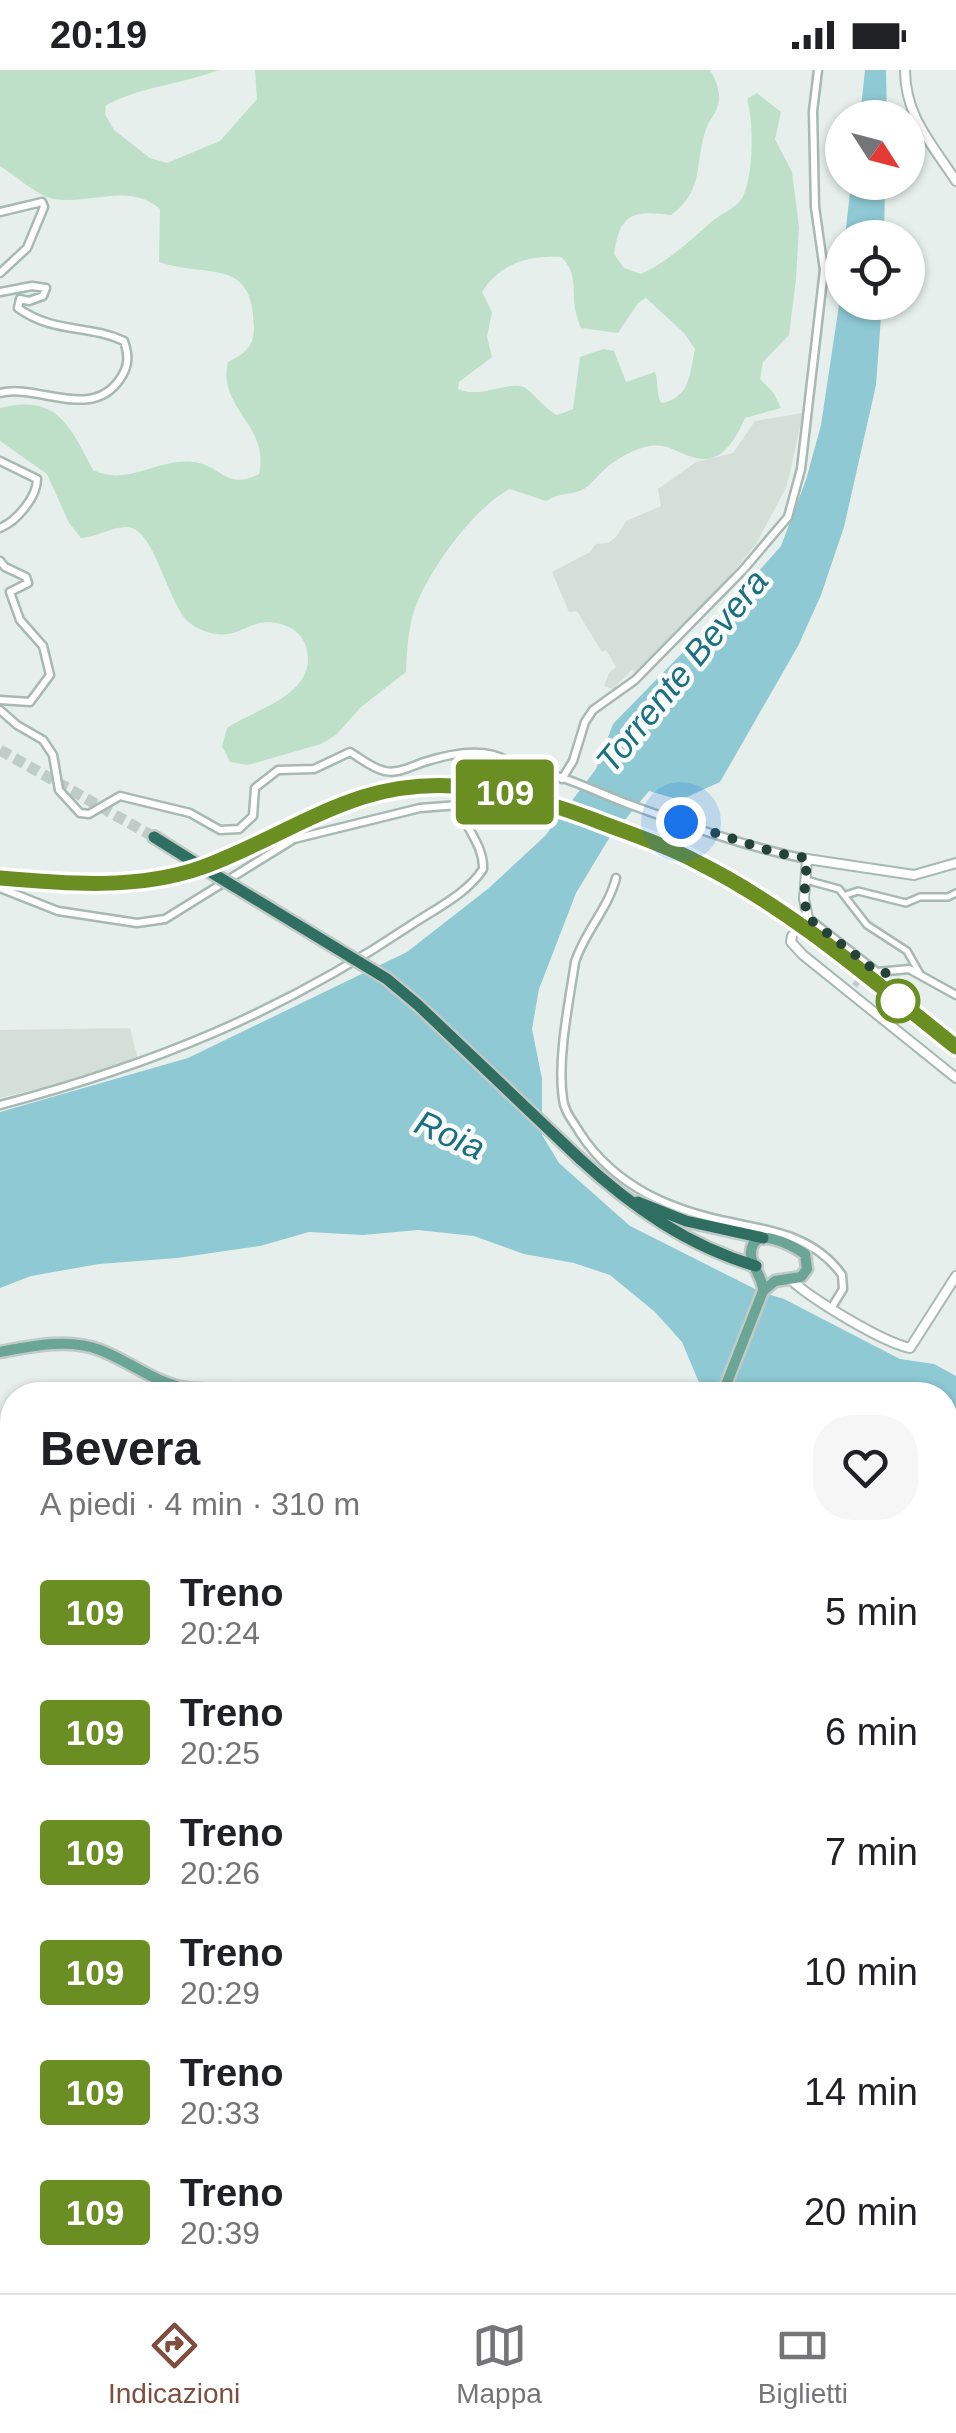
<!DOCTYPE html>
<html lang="it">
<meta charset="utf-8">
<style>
:root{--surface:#fff;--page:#f6f6f6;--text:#202124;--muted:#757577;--line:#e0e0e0;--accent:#7f4e3f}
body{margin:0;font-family:Arial,sans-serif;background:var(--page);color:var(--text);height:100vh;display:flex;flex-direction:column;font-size:38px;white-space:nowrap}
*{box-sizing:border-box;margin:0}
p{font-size:32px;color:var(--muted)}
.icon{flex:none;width:55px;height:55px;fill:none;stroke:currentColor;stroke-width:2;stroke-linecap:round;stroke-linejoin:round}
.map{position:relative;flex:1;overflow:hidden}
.details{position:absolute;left:0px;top:1312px;width:958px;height:912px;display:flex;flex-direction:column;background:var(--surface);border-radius:40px 40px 0 0;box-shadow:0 2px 8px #0004}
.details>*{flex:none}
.badge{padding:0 20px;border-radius:8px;font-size:35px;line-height:65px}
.needle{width:65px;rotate:126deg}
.controls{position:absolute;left:825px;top:30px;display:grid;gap:20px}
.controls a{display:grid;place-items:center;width:100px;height:100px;border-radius:50%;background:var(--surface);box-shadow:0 2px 8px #0004;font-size:50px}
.you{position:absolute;width:50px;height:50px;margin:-25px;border:8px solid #fff;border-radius:50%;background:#1a73e8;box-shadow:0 0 0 15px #1a73e833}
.map>.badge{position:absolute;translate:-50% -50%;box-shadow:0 0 0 5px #fff}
.round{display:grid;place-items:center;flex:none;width:105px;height:105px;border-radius:40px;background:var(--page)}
.headline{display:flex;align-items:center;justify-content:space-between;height:170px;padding:0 40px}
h1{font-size:48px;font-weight:700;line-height:75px}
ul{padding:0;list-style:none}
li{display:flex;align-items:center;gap:30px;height:120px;padding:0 40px}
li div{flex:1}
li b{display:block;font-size:38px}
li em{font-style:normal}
li .badge{min-width:110px;font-weight:700;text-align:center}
.status{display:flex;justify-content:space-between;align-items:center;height:70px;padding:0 50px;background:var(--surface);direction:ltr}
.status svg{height:28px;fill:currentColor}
.menu{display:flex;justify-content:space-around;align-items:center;height:140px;border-top:2px solid var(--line);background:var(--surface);font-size:28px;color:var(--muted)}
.menu a{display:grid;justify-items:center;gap:5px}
.menu .active{color:var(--accent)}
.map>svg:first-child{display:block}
</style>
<div class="status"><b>20:19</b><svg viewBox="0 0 49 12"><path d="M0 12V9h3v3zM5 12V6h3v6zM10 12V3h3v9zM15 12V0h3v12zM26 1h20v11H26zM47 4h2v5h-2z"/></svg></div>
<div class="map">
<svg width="956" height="2223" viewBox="0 0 956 2223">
<rect width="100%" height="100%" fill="#e6efeb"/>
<path fill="#d4dfda" d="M803,343L787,416L756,474L725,512L635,602L632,600L613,619L604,616L609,603L616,597L606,580L602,582L577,541L569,542L552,502L590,482L596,474L608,473L617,466L626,451L661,436L658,419L696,392L733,383L755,351Z
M130,958L138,989L69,1011L0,1028V960Z"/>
<path fill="#bfe0c8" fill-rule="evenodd" d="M0,0H219C182,14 143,16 106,35L105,44L114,60L150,88L167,93L220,71L257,29L255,0H710C715,8 720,20 719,30C718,42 710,48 706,59C694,94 705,120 671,145C633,140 620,143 614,184L624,198L641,204C668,191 688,173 710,153C719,145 734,139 741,130C754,109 754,52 747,29L757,23L781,42L775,69L792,102L799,157L796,209L789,265L763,292L760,309L773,322L781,338L745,348C734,372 720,398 689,386C673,380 664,372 645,377C632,380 615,390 605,399C598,405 590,416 582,420C572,425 561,422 546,431L510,419C475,437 432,496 417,533C408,555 407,579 406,602L361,637L336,665L321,674L248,695L230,692L222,676L227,658C255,639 320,624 306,577C301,557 275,548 256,554C246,557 238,563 227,564C216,566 201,561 191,554C169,538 157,467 132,458C119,453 98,467 81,468L69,453L47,404L0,371V338C58,323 71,358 93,400C128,417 157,388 193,392C222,395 225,421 259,404C270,354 217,339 228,292C244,284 254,277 254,258C253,186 211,209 159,192L160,139C129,112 90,135 54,129C37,126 15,105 0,96ZM561,187C579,203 571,223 576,243C577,248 579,253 581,258L618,263L638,233L646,228L684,263L695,279C690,302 690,329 661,333C656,323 659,313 655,302L626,312L614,281L603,279L580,287L573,339L557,345C544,339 530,317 520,316C500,314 478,328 458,319L459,312L492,287L487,267L492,242L482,222C501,193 528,185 561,187Z
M0,1741H7L12,1746L9,1760L12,1791H0Z
M273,2212H598L604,2223H265Z"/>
<path fill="#8ec9d4" d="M865,0H886L887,47H860Z
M851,113H885L884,167H845Z
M842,215V232L882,233L876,315L844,457L821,525L798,576L720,712L680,730L649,721L608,770L576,823L539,919L532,959L542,1009V1065L559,1093L630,1156L761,1222L784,1229L900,1289L934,1294L956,1306V1426L945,1423V1325H713L700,1315L682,1272L655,1242L610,1205L574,1193L524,1184L474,1166L418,1160L363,1165L309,1162L260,1176L177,1188L99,1194L31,1206L0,1218V1042L188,988L407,882L489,818L545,766L596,699L613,654L729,535L781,476L806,410L821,355Z"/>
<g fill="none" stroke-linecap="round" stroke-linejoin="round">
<path stroke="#bfccc8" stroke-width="6" stroke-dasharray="6 3" stroke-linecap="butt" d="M849,923L869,897"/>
<path stroke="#bfccc8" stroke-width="8" stroke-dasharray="8 4" stroke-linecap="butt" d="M792,866L808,848"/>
<path stroke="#bfccc8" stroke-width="11" stroke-dasharray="11 5.5" stroke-linecap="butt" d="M0,680L154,767"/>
<defs>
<path id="pedestrian" d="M806,810L839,819L867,855L907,881L920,904
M846,825L858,821L906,833L920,827H948L956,823"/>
<path id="minor" d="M0,142L42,132L44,137L27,178L0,203
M0,222L32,216L46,218L43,226L29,231L20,229L18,238C54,264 87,254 124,271C129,286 129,296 120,309C91,352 38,313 0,323
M0,391L37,409C37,427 17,451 0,458
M0,491L5,497L26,507L28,513L10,522L20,550L43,576L50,605L30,632L0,630
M0,640L17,655L43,670L53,685L59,720L80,743L89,744L120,726L190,743L220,760L239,759L253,746L255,718L278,700L314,699L350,682C360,688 373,699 385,701C398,704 412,696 424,692C452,683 493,675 515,697
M562,709L573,691L585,652L593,640L635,610L743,500L788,447L801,399L824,200L815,137L813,41L818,0
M459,735C469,717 492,696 513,697C550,699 590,719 623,732C683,754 745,777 807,789
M616,808C608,839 585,861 575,892C569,933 557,989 563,1029C564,1042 574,1052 580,1063C616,1118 673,1141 735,1153C776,1161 816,1168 842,1205L843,1219L832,1237
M0,818L58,841L137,853L165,849L294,769L420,738L459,735
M808,848L877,902L909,899L956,925
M0,1035C152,995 280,943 411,855C435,839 468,823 483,799C484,774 464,758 459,735
M945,1867L956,1886
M0,2183L5,2159L12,2151"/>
<path id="tertiary" d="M905,0C905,46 932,74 956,111
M808,848L804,829L807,789L914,805L956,793
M792,866L791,872L803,885L956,1008
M791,1210C813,1230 882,1272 910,1278L956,1206"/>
<path id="primary" d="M0,1282C32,1276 69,1268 100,1280C129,1291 155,1313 186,1318C220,1323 254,1314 287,1325
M722,1325L763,1221C763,1206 750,1196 751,1183C752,1153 793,1176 805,1184L807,1199L801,1207L775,1211L763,1221
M945,1591L956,1595"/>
<path id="motorway" d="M154,767L189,789
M580,1089C632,1137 688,1176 756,1196
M638,1132L686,1151L763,1168"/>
</defs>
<use href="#pedestrian" stroke="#a8b8b2" stroke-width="10"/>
<use href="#minor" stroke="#a8b8b2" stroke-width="11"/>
<use href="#tertiary" stroke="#a8b8b2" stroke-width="12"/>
<use href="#primary" stroke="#c2cac8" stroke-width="15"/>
<use href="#motorway" stroke="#c2cac8" stroke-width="16"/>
<use href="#pedestrian" stroke="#fff" stroke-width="5"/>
<use href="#minor" stroke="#fff" stroke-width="6"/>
<use href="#tertiary" stroke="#fff" stroke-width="8"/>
<use href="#primary" stroke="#6aa596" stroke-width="10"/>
<use href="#motorway" stroke="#2f6f62" stroke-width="11"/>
<path stroke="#5f7d75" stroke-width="2.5" stroke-dasharray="20 10" stroke-linecap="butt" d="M0,808C67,814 139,820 203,797C258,777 307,745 363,727C442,702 517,721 592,749C627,763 664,775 698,791C792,839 873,912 956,977"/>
<defs>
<path id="motorway-bridge" d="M189,789L387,909L418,935L580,1089"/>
</defs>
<use href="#motorway-bridge" stroke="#c2cac8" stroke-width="16" stroke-linecap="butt"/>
<use href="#motorway-bridge" stroke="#2f6f62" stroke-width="11"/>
</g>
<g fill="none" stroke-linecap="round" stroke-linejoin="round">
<defs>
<path id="line" d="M0,808C67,814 139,820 203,797C258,777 307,745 363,727C441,702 517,721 592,749C627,763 664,774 697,792C792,839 873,911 956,977"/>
</defs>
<use href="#line" stroke="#fff" stroke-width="22"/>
<use href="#line" stroke="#6b8e23" stroke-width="15"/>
<path stroke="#24423a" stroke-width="10" stroke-dasharray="0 18" d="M681,752L777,783L807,788L804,829L808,848L877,902L886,903L898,931"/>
</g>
<circle fill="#fff" stroke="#6b8e23" stroke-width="5" cx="898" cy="931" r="20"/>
<g text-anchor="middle" stroke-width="9" stroke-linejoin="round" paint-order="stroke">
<g font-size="35" font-style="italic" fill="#1c6f80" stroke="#f7fbf9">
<text transform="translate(682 601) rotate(-51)" y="12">Torrente Bevera</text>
<text transform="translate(450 1065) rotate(24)" y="12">Roia</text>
</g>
</g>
</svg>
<div class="controls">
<a><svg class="needle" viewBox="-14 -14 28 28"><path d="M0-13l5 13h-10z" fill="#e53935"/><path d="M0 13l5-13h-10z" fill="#757577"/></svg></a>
<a><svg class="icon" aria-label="locate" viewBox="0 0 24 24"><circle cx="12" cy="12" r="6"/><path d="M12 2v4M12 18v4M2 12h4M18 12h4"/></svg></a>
</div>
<div class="you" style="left:681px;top:752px"></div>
<b class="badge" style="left:505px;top:722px;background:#6b8e23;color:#fff">109</b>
<section class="details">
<div class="headline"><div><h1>Bevera</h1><p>A piedi · 4 min · 310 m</p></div><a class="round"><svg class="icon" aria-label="heart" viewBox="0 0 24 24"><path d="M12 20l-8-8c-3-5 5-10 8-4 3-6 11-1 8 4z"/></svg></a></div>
<ul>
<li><span class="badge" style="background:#6b8e23;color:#fff">109</span><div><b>Treno</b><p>20:24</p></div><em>5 min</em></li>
<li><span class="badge" style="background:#6b8e23;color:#fff">109</span><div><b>Treno</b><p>20:25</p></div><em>6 min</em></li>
<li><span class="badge" style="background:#6b8e23;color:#fff">109</span><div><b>Treno</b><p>20:26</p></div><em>7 min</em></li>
<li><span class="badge" style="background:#6b8e23;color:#fff">109</span><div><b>Treno</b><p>20:29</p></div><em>10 min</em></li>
<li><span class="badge" style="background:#6b8e23;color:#fff">109</span><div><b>Treno</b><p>20:33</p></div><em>14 min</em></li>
<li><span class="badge" style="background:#6b8e23;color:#fff">109</span><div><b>Treno</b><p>20:39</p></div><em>20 min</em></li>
</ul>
</section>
</div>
<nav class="menu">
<a class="active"><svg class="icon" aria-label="directions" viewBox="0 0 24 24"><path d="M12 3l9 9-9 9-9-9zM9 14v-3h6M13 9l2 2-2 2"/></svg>Indicazioni</a>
<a><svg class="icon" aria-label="map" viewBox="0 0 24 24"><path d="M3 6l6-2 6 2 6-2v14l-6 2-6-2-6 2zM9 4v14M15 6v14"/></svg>Mappa</a>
<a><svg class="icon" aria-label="tickets" viewBox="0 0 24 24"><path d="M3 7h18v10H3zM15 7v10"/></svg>Biglietti</a>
</nav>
